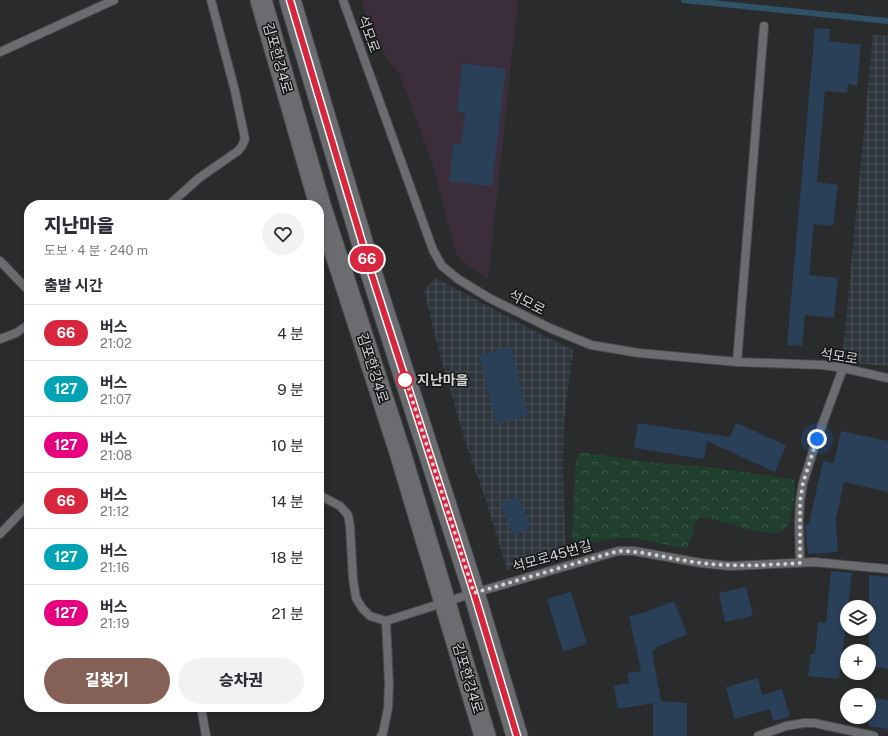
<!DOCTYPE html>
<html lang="ko">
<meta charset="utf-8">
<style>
:root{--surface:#fff;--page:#f2f2f3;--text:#2b2b33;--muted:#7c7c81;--line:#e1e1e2;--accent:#856056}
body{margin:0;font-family:"Public Sans","Noto Sans KR",sans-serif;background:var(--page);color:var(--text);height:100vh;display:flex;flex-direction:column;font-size:15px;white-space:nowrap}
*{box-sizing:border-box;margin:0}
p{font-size:13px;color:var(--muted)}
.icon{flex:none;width:22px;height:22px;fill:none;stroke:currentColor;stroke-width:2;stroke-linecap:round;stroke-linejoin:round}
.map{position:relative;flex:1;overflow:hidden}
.details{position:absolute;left:24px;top:200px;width:300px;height:512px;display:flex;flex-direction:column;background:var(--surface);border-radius:16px;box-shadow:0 2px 6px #0003}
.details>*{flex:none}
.badge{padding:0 8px;border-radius:13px;font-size:14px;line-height:26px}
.fabs{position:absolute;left:840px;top:600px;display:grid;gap:8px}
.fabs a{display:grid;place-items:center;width:36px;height:36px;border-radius:50%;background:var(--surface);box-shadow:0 2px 6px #0003;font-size:20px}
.you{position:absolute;width:20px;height:20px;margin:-10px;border:3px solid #fff;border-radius:50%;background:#1a73e8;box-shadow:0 0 0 6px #1a73e833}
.map>.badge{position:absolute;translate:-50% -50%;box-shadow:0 0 0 2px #fff}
h2{padding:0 20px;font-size:15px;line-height:36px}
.round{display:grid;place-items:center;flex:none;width:42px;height:42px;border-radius:21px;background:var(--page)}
.headline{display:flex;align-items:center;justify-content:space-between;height:68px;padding:0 20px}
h1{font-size:19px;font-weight:800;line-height:30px}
.button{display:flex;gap:8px;margin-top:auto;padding:8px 20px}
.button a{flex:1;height:46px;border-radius:24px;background:var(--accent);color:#fff;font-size:16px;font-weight:800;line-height:46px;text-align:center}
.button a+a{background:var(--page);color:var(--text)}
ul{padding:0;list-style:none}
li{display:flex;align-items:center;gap:12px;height:56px;padding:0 20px;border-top:1px solid var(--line)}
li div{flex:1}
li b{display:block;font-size:15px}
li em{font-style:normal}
li .badge{min-width:44px;font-weight:700;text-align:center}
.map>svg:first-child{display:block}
</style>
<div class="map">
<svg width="888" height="736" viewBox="0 0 888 736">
<defs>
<pattern id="industrial-grid" width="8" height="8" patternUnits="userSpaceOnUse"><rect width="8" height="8" fill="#2f353c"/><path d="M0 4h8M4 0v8" fill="none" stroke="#4c5157"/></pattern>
<pattern id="forest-crowns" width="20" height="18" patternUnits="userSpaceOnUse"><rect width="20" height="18" fill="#203f2e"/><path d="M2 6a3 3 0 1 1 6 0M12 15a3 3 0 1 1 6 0" fill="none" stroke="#405a4b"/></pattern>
</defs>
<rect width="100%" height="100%" fill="#292b2d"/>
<path fill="#3b2d39" d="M361,0H518L488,280L464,263L456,254L434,169L400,75L374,41Z"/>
<path fill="url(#industrial-grid)" d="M873,35L888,36V366L842,362Z
M436,278L523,325L573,350L564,420L563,466L565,545L562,551L556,556L507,570L486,500L466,444L437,344L424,290Z"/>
<path fill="url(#forest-crowns)" d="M579,453H586L655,463L711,467L789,479L794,480L795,486C794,497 793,519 786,528C774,544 719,516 700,518L695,522L693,534L687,548H681L634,538H618L577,545L574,542L572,536L576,459Z"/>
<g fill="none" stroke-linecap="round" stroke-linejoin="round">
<path stroke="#305266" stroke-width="6" d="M684,0L888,21"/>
</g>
<path fill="#2a3f58" d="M815,28L830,29L829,41L861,45L857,86L848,84L847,93L825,91L817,182L838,185L833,226L814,224L809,275L838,278L834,318L805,315L802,346L787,345Z
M462,63L506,69L492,186L449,181L453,144H461L465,113L457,112Z
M511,347L528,416L496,424L479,355Z
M638,423L730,437L736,423L786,445L775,472L707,441L704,459L634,448Z
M841,431L888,441V492L844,482L836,519L838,552L808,554L805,525L809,524L823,461L834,463Z
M518,496L531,527L513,535L500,503Z
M831,571L852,573L848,607H847V617L839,679L808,676L811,654H815L818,622L826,623Z
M869,575L888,577V669L869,666Z
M746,587L753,616L725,622L719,593Z
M571,592L587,644L563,651L547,599Z
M674,601L687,634L655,648V650L652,651L661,701L687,703V736H653V703L618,709L614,686L629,683L627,673L641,671L629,616L643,613Z
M758,678L762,695L782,689L790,717L773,721L770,709L734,719L726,687Z
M869,697L888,700V729L869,726Z"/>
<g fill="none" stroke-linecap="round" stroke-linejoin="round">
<defs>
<path id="service" d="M343,0L433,250L442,266L458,279L489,298L552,329L591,345L639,353L737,362L823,365L843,368L888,378
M0,52L114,0
M169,205L199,178L238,151L242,146L245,139L235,91L211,0
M0,261L29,291
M0,339L16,333L29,324
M737,362L764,26
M319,495L340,506L348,515L350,526L353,579L356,598L362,608L370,616L386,621L474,593L618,551H634L701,563L730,566L814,562L888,569
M0,534L29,504
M800,563L799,522L800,501L803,483L817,439L843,368
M201,707L206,736
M381,736L383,733L388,708L389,684L386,621
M758,736L786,726L804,723H814L874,736"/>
<path id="tertiary" d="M261,0L320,205L399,449L485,736
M290,0L371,272L474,593L517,736"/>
</defs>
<use href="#service" stroke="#48494b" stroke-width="10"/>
<use href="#tertiary" stroke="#48494b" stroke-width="23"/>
<use href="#service" stroke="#6a6c6f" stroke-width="8"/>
<use href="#tertiary" stroke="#6a6c6f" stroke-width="21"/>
</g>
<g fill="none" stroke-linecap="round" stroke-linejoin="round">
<defs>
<path id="line" d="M290,0L371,272L474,593L517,736"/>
</defs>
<use href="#line" stroke="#fff" stroke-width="9"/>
<use href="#line" stroke="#d7263d" stroke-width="6"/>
<path stroke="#d2d3d5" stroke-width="4" stroke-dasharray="0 7.2" d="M405,380L404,374L474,593L618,551C647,551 673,560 702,563C735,567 767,565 800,563V501L803,483L817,439"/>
</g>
<circle fill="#fff" stroke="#d7263d" stroke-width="2" cx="405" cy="380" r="8"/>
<g text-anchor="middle" stroke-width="3" stroke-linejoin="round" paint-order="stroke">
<g font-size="14" fill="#d2d3d5" stroke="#121314">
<text transform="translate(369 34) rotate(70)" y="5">석모로</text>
<text transform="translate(278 58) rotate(74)" y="5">김포한강4로</text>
<text transform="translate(527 302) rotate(27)" y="5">석모로</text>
<text transform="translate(839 356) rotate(9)" y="5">석모로</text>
<text transform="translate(373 368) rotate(72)" y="5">김포한강4로</text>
<text transform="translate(552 556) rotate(-16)" y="5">석모로45번길</text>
<text transform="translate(468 678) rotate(73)" y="5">김포한강4로</text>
</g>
<g font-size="14" font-weight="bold" fill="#d2d3d5" stroke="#121314" text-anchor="start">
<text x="417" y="385">지난마을</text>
</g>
</g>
</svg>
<div class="fabs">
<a><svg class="icon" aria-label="layers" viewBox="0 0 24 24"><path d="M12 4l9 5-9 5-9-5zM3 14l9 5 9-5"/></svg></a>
<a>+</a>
<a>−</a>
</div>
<div class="you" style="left:817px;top:439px"></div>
<b class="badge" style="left:367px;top:259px;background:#d7263d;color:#fff">66</b>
<section class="details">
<div class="headline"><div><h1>지난마을</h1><p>도보 · 4 분 · 240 m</p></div><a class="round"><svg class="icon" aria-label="heart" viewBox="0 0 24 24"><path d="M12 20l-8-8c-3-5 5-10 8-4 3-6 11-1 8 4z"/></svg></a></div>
<h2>출발 시간</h2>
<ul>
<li><span class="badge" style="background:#d7263d;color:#fff">66</span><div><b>버스</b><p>21:02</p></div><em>4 분</em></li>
<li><span class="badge" style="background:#00a3b4;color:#fff">127</span><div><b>버스</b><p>21:07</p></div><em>9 분</em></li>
<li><span class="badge" style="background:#e6007e;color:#fff">127</span><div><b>버스</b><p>21:08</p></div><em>10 분</em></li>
<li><span class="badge" style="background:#d7263d;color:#fff">66</span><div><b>버스</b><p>21:12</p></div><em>14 분</em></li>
<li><span class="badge" style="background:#00a3b4;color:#fff">127</span><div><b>버스</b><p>21:16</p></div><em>18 분</em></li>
<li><span class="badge" style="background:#e6007e;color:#fff">127</span><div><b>버스</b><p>21:19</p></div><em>21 분</em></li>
</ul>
<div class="button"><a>길찾기</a><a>승차권</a></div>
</section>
</div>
